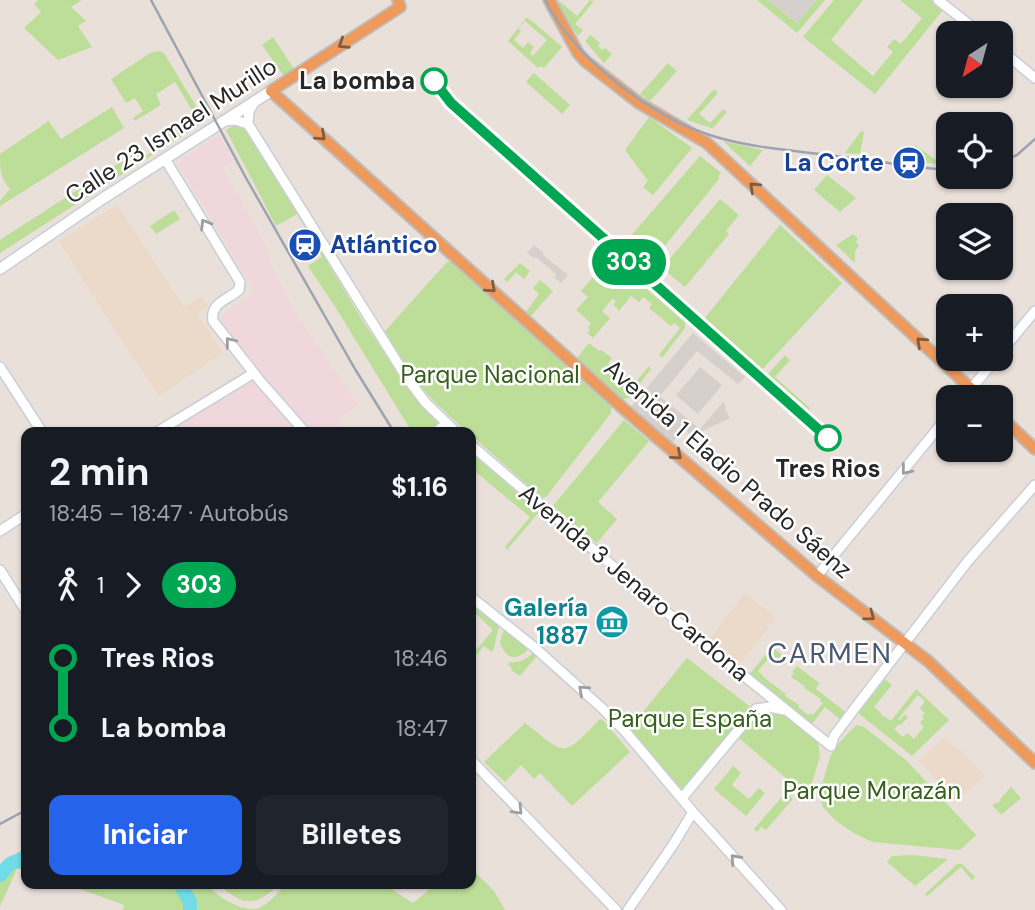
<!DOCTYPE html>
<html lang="es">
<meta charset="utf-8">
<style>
:root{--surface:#171b24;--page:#20242c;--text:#f1f3f6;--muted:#9ea1a6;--accent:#2563eb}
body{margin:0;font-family:"DM Sans",sans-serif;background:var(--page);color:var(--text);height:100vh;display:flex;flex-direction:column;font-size:26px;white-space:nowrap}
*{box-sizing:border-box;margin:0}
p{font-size:23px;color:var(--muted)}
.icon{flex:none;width:38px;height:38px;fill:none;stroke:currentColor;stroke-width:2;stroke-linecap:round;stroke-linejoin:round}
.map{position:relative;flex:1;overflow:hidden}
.drawer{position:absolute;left:21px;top:427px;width:455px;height:462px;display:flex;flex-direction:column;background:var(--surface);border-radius:14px;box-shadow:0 2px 5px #0004}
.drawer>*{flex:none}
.badge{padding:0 14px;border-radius:23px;font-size:24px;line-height:46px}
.needle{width:46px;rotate:216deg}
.controls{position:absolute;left:936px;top:21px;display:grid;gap:14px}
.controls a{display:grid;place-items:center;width:77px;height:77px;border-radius:14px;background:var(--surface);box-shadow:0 2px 5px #0004;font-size:35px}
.map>.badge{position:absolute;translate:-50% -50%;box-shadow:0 0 0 4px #fff}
.legs{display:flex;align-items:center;gap:10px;height:77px;padding:0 28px;font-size:23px}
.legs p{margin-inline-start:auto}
.headline{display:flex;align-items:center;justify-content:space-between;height:119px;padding:0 28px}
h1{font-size:38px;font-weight:700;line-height:52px}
.primary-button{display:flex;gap:14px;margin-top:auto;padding:14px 28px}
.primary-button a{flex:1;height:80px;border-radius:14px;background:var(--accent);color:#fff;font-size:28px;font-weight:700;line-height:80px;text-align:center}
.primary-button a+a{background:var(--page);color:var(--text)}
ul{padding:0 28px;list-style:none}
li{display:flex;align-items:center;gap:24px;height:70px;font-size:26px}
li i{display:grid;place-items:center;width:10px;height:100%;margin:0 9px;background:currentColor}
li i::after{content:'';width:18px;height:18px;margin:-9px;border:5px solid;border-radius:50%;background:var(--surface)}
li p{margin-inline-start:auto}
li:first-child i{background:linear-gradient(#0000 50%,currentColor 0)}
li:last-child i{background:linear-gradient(currentColor 50%,#0000 0)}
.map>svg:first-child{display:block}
</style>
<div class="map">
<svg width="1035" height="910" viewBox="0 0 1035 910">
<rect width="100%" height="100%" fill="#e9e0d9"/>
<path fill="#ebdac9" d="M117,205L184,307L201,296L208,307L197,314L223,353L159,396L112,326L59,241Z
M745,593L776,618L741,663L710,638Z
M945,737L957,750L959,748L985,776L956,801L919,761Z"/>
<path fill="#f0d7dc" d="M219,135L233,161L223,168L270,253L267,256L298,316L358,405L338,420L346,432H313L285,403L220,321L221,316L255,292L178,164L180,161Z
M252,379L298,432H165Z"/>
<path fill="#bcde98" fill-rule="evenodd" d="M39,0H82L71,7L86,21L78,26L92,47L58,60L24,28L41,12L34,4Z
M555,0H558L577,16L590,0L594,1L575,24L583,30L578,36L564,16Z
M757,0H768L797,23L816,0H825L797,33Z
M834,0H863L831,40L873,76L893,52L887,47L894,39L901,44L922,18L900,0H931L943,10L875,94L803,37Z
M526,18L531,20L562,47L544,68L541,66L538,68L508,41ZM525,21L547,40L533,56L530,53L534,47L528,42L523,48L514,40L521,31L518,29Z
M590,35L600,43L598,46L602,50L605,48L612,54L604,63L585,41Z
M273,37L294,69L284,76L262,45Z
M159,51L164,53L205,121L0,253V240L139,150L144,157L171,139L167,133L195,115L175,82L156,94L161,105L135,121L133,118L143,111L135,98L126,103L111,79L150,53Z
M668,63L677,71L650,101L640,94Z
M534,73L570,105L562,114L526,82Z
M714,89L718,93L699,114L710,123L723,109L727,112L714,127L711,128L687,120Z
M112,107L124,128L0,206V201L10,189C0,178 0,168 0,154L46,123L48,120L61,139Z
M649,117L692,148L653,195L643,187L648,181L625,150Z
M233,126H239L250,133L364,323L402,379L439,423L426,432H412L334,305L308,266L322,257L297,214L276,226L226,130Z
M861,131L864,132L860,154L845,153Z
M723,141L727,142L763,150L750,166Z
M915,145L943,165L908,160Z
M700,156L721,173L719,175V179L650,264L648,263L645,266L622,246Z
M827,175L856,198L840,212L814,190Z
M720,199L739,215L726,231L729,234L685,287L662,268Z
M174,210L180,219L156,234L150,226Z
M780,225L842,283L762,370L704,319Z
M853,234L858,238L856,242L859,245L855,252V263L836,245Z
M610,258L685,322V328L662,358L659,355L680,328L674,323L671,326L649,308L652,304L643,297L639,302L631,296L615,316L619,310L613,305L616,301L613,298L602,311L610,318L593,338L587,333L590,330L588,327L591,323L576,310L588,297L581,291Z
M447,262H451L611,407V413L546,497L542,498L471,435V432H467C446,413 424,393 407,369C399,357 392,344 385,331Z
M520,263L530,271L524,279L516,272L507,282L504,279Z
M540,280L553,291L531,316L526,312L539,294L533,288Z
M589,343L599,351L601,350L612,358L608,363L612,366L616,362L618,364L616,367L635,383L649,366L651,369L629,398L623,399L577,358Z
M785,355L790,360L775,377L810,408L808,411L767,375Z
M624,420L649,441L598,502L617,519L597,543L553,506Z
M471,452L539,512L507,550L505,547L530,517L471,468Z
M473,608L478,609L500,626C495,634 497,644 492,652L484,646L474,658L471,656L493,630L474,612L471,614Z
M504,629L528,649C516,663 505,658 500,642Z
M775,649L788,660L784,665L780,661L778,664L769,658L758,671L766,679L786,694L785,696L799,705L798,707L808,715L811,713L813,715L823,703L820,701L821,699L804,688L805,686L791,677L794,673L792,672L797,666L819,683L816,689L848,714L842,721L825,707L811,725L749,675L766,654L770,656Z
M533,653L536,657L520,676L511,670L512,668L508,665L510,662C520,663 526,659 533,653Z
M687,658L753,709L682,791L629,729Z
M885,679L892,685L874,707L881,713L882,716H884L891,721L916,689L949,720L912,756L858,713ZM918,695L925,701L920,709L925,713L922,716L924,718L920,723L924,727L914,739L907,733L903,737L894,729L899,724L901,725L908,717L905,714L900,720L898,719Z
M765,713L786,715L818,742L820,756L808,797L739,738L757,716Z
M602,719L630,752L572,806L540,773L534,779L521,765L505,782L484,762L525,723C566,755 562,759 599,720Z
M856,725L864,727L907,761L976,835L960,850L873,842L857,835L836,821L823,807L819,795L830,757L836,746Z
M733,766L741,773L732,785L749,799L759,788L765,793L746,816L714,789Z
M1011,787L1021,798L1001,815L992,805L1001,801L1000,799Z
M786,792L793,799L766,830L761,827L757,832L754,829Z
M26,847V869H17L0,906V866Z
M913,855L948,859L915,886L887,862L892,856Z
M957,864H962L975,877L972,880L961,867L927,896L925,894Z
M471,868L494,891L505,910H123L124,905L66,884H206C217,896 237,910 256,909C267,906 278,892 287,884H383L413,903L436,884H471Z
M217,884H271L275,888C251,910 240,902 217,884Z"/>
<path fill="#d6d0cc" d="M768,0H816L797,23Z
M534,245L544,253L543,255L568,275L561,283L554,277L556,274L536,257L534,258L527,253Z
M693,333L745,377L738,384L697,351L660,396L700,429L723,402L726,407L725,409L730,418L692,436L684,429L670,445L629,409Z
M700,367L722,385L698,414L676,395Z"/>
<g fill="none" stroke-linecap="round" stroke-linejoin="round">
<path stroke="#71dce7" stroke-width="14" d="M0,875L10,864L26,857
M180,884L190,902V910"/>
<defs>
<path id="tertiary" d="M938,0L980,33
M1001,50L1035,78
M255,101L249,111L248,124L407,378L425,402L456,432
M223,121L235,120L248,124
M165,159L240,282L239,290C227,300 210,303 213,321L261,382L305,432
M1001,352L1035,311
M0,367L42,432
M964,397L996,359
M157,432L254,373
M436,432L446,424
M471,445L697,638L831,746L834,736L855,708L968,561L1035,485
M0,531L26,514
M0,570L26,611
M817,576L948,416
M471,597L534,647L603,709L624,730L693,812L781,910
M471,760L616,910
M682,798L756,709L770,707L784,710
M628,910L673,845L693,812"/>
<path id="secondary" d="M0,269L102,199L271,91"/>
<path id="trunk" d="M398,0L400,7L271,91L625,410L817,576L928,661L1035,763
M549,0L578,53L585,61L639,103L707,143L980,397
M1001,417L1035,449"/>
</defs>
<use href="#tertiary" stroke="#c8ced9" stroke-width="12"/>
<use href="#secondary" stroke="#c8ced9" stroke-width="13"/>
<use href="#trunk" stroke="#bebebe" stroke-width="14"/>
<use href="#tertiary" stroke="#fff" stroke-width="9"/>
<use href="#secondary" stroke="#fff" stroke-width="10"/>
<use href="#trunk" stroke="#ee9a5c" stroke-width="10"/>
<path stroke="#9da3b1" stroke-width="2.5" d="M151,0L246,178L355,369L394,432
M545,0C575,59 652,118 716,137C757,149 801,151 843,157C878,161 913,167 948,170
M1001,162L1017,155L1035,139
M0,824L26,810"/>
</g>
<defs><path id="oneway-chevron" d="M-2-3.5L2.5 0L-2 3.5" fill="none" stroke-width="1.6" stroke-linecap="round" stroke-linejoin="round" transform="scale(1.75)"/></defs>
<g stroke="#815b3f">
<use href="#oneway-chevron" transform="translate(343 44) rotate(147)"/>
<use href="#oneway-chevron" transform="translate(321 136) rotate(42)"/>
<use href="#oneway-chevron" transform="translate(754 187) rotate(-137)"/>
<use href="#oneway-chevron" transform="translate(491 288) rotate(42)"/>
<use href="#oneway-chevron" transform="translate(921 342) rotate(-137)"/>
<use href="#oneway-chevron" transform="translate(677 455) rotate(41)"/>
<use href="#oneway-chevron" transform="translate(870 616) rotate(37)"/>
</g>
<g stroke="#9e9e9e">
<use href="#oneway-chevron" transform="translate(205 224) rotate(-121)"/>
<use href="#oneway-chevron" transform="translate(230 342) rotate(-128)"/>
<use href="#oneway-chevron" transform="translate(906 470) rotate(129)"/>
<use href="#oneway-chevron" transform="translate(583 690) rotate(-138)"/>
<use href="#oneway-chevron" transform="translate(518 810) rotate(46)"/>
<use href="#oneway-chevron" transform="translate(735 859) rotate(-132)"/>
</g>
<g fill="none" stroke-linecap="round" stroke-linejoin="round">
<defs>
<path id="line-1" d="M434,81L451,103L504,150L828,438"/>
</defs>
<use href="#line-1" stroke="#fff" stroke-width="16"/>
<use href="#line-1" stroke="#00a651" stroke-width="10"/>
</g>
<defs>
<symbol id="station-disc" viewBox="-11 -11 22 22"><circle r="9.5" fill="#1a4fb4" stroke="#fff"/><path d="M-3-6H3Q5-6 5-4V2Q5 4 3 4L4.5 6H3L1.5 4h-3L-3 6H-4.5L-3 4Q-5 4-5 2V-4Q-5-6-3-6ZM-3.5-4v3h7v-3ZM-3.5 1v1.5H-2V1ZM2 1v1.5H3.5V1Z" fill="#fff"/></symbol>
<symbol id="museum-disc" viewBox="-11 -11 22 22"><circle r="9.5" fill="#0f9aa8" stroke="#fff"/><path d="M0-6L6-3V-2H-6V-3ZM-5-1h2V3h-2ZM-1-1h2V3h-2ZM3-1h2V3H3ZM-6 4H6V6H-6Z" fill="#fff"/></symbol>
</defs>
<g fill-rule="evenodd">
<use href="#station-disc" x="890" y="144" width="38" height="38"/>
<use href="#station-disc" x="286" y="226" width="38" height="38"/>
<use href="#museum-disc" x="593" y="603" width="38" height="38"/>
</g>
<g fill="#fff" stroke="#00a651" stroke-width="3.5">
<circle cx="434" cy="81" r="12"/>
<circle cx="828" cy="438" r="12"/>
</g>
<g text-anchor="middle" stroke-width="5" stroke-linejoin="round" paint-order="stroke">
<g font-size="24" font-weight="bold" fill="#272727" stroke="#fff" text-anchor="end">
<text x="415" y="89">La bomba</text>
<text x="828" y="477" text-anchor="middle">Tres Rios</text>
</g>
<g font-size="24" fill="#272727" stroke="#fff">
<text transform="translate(171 131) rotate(-33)" y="8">Calle 23 Ismael Murillo</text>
<text transform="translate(728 469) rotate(41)" y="8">Avenida 1 Eladio Prado Sáenz</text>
<text transform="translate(634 583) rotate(40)" y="8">Avenida 3 Jenaro Cardona</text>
</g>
<g font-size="24" font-weight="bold" fill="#164399" stroke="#fff" text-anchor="end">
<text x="884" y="171">La Corte</text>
<text x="330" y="253" text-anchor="start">Atlántico</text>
</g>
<g font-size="24" fill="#365f1d" stroke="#fff">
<text x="490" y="383">Parque Nacional</text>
<text x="690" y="727">Parque España</text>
<text x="872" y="799">Parque Morazán</text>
</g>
<g font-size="24" font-weight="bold" fill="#0d838f" stroke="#fff" text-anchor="end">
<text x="588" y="616">Galería<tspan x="588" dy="28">1887</tspan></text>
</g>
<g font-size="28" letter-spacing="2" fill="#4b5a75" stroke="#fff">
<text x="830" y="663">CARMEN</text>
</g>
</g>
</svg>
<div class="controls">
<a><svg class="needle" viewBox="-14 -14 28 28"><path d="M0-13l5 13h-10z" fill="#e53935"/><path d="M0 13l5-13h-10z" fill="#9ea1a6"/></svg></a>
<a><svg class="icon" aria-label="locate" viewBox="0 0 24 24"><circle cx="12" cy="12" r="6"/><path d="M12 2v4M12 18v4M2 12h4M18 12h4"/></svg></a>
<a><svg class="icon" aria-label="layers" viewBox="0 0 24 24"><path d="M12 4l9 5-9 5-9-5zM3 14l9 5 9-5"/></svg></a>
<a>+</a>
<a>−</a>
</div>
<b class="badge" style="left:629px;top:262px;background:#00a651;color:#fff">303</b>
<section class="drawer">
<div class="headline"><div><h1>2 min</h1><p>18:45 – 18:47 · Autobús</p></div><b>$1.16</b></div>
<div class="legs"><svg class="icon" aria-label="walk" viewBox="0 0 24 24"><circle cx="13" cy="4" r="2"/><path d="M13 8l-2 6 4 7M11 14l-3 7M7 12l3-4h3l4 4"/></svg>1<svg class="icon" aria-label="forward" viewBox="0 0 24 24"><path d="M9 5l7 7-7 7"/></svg><b class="badge" style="background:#00a651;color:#fff">303</b></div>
<ul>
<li><i style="color:#00a651"></i><b>Tres Rios</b><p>18:46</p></li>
<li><i style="color:#00a651"></i><b>La bomba</b><p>18:47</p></li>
</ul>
<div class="primary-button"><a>Iniciar</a><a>Billetes</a></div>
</section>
</div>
